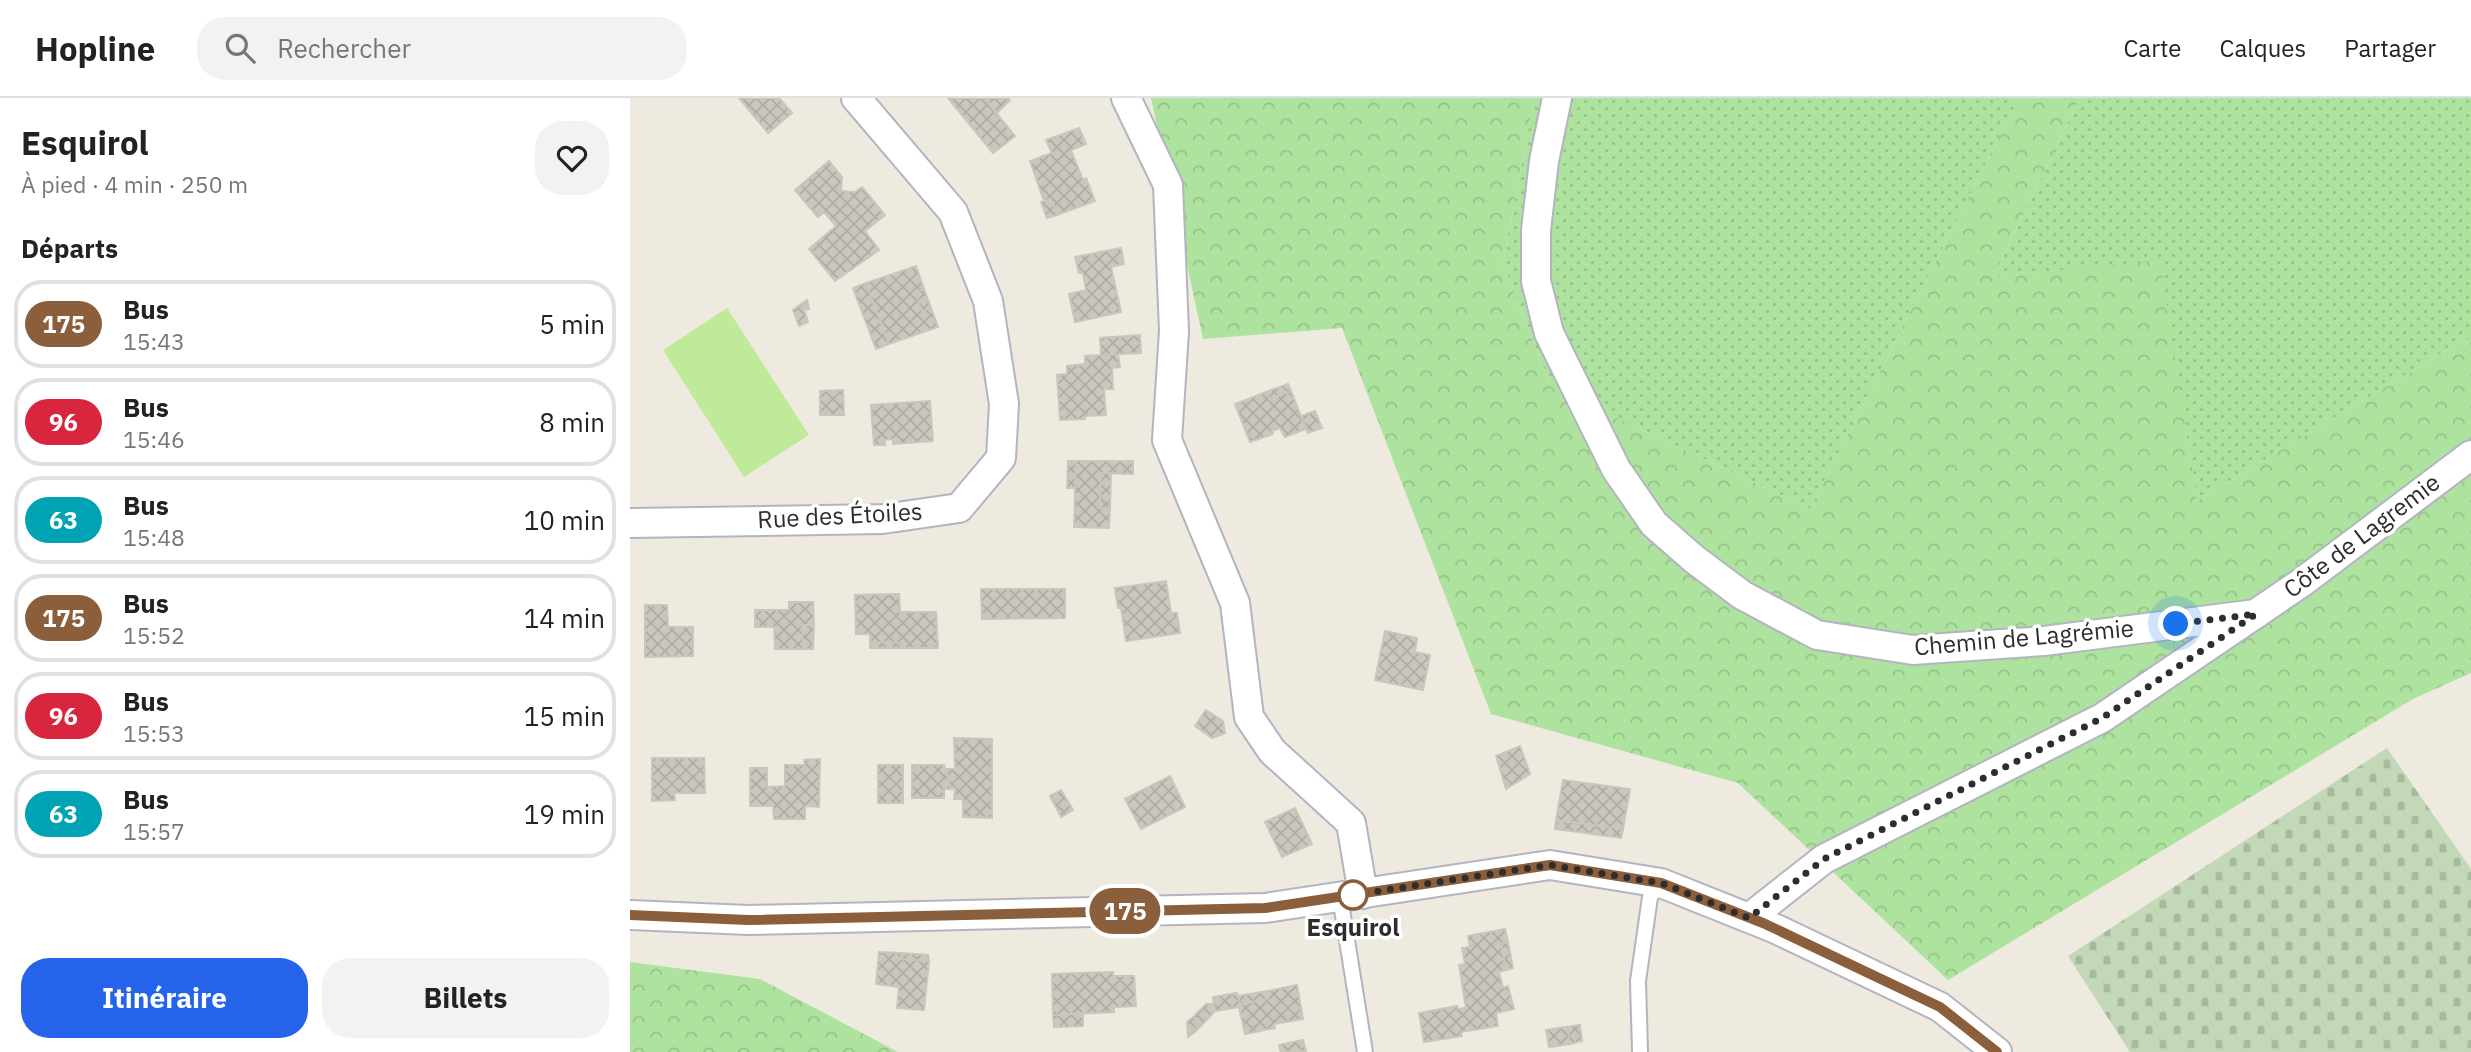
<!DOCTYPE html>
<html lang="fr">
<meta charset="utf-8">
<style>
:root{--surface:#fff;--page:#f2f2f2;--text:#222;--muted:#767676;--line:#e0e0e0;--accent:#2563eb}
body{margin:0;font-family:"IBM Plex Sans",sans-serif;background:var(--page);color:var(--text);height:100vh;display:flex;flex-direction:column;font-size:26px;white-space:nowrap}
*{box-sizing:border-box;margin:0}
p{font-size:23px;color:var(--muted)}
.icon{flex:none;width:38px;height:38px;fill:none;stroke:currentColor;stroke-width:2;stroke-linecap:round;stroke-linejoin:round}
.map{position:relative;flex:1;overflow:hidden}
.panel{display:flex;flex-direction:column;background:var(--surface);width:630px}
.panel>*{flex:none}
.badge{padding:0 14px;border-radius:23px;font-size:24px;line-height:46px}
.you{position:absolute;width:35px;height:35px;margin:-18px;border:5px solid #fff;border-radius:50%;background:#1a73e8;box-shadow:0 0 0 10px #1a73e833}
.map>.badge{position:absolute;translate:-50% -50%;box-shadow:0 0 0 4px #fff}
h2{padding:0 21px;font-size:26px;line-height:63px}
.round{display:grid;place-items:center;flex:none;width:74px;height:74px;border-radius:28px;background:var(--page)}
.overview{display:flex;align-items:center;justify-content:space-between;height:119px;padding:0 21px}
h1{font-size:33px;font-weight:700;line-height:52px}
.button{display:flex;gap:14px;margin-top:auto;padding:14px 21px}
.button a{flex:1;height:80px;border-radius:28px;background:var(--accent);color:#fff;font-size:28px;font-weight:700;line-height:80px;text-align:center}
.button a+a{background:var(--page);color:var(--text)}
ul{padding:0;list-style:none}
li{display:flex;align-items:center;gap:21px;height:88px;margin:0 14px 10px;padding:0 7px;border:4px solid var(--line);border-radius:28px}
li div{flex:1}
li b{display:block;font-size:26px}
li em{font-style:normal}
li .badge{min-width:77px;font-weight:700;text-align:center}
header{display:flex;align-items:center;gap:42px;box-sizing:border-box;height:98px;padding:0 35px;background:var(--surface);border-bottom:2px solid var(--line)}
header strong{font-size:33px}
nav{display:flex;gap:38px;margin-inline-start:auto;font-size:24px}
.search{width:490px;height:63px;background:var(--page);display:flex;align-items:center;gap:18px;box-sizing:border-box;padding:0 24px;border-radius:28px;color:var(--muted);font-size:26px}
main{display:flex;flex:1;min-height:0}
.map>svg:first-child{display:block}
</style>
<header>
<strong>Hopline</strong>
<div class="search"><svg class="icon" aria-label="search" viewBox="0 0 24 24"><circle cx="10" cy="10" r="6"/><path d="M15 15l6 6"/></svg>Rechercher</div>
<nav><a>Carte</a><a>Calques</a><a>Partager</a></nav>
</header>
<main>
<section class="panel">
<div class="overview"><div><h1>Esquirol</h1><p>À pied · 4 min · 250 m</p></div><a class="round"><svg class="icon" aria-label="heart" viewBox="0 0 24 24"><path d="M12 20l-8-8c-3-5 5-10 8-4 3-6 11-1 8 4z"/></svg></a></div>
<h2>Départs</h2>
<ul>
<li><span class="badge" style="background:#8b5e3c;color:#fff">175</span><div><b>Bus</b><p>15:43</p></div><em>5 min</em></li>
<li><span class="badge" style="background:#d7263d;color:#fff">96</span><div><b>Bus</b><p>15:46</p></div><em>8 min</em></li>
<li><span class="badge" style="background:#00a3b4;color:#fff">63</span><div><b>Bus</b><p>15:48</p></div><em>10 min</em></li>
<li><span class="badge" style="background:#8b5e3c;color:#fff">175</span><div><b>Bus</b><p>15:52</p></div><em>14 min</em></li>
<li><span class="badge" style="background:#d7263d;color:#fff">96</span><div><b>Bus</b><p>15:53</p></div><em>15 min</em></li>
<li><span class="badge" style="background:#00a3b4;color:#fff">63</span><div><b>Bus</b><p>15:57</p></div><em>19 min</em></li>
</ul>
<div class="button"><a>Itinéraire</a><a>Billets</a></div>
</section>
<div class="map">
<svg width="1841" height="954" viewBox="0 0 1841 954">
<defs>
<pattern id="grass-dots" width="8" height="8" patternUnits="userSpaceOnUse" patternTransform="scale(1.75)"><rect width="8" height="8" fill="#ade39e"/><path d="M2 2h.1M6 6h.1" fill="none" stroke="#95c388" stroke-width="1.8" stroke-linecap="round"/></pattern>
<pattern id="forest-crowns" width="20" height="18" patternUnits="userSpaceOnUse" patternTransform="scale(1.75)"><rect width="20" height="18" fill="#ade39e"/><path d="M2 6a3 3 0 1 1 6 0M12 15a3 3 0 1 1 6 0" fill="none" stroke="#95c388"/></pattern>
<pattern id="cemetery-stones" width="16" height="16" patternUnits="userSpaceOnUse" patternTransform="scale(1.75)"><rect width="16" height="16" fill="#c3d8b7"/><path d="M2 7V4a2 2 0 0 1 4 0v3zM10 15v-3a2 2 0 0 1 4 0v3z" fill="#a8ba9e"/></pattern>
<pattern id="building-cross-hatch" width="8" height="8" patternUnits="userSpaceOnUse" patternTransform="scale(1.75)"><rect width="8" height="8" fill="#cac8be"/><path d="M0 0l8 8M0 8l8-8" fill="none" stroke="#aeaca4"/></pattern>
</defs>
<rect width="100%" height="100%" fill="#eeeae0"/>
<path fill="url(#grass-dots)" d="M904,0H1389L1180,411L921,289L873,166Z
M1450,0H1841V241H1835L1567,403L1529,163L1363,179Z"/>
<path fill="url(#forest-crowns)" d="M521,0H904L873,166L921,289L1180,411L1389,0H1450L1363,179L1530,162L1567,403L1835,241H1841V575L1783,601L1318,882L1108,685L861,616L712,230L573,241Z
M0,864L130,881L268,954H0Z"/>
<path fill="url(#cemetery-stones)" d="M1757,650L1841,771V954H1500L1438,858Z"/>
<path fill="#beea9a" d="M97,210L179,337L114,379L33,252Z"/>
<path fill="url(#building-cross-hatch)" stroke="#cac6b9" stroke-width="2" d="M109,0H149L162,15L138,35Z
M318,0H354L385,38L363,55Z
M354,0H378L380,2L367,15Z
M449,30L456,46L441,52L453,82L456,80L465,103L427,117L421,101L414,103L400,63L422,55L416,42Z
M199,63L212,79L211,93L225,94L232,89L255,117L235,133L249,152L205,183L179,151L206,128L194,114L188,119L165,92Z
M421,101L427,117L417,120L411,104Z
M491,150L494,166L481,169L491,214L445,224L439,196L456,192L453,175H449L445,159Z
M286,168L294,191L285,194L292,213L301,210L308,229L259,246L236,185Z
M236,185L259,246L246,251L223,190Z
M294,191L301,210L292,213L285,194Z
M177,202L179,211L174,212L178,224L169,228L163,212Z
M510,237L511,255L471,257L470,240Z
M488,256L490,269L482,270L483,291H474L476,317L455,318V321L430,322L427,277L437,276V268L455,266V258Z
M658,286L661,293L639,301L636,294Z
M213,292L214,317H190V293Z
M661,293L676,331L655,339L650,330L642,333L643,336L620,344L605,306L636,294L639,301Z
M300,303L303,343L263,346V341L254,342L255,347H244L241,307Z
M685,313L692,330L678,335L671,318Z
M438,363H446L445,390H437Z
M446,363H503V376L471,375L470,410L480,411L479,430L444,429Z
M471,375H481L480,411L470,410Z
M536,483L541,515H547L550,535L496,543L491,510H488L485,490Z
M351,491H435V520L352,521Z
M269,496L270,514H306L308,550H271L272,545L240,544V536H226L225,497Z
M159,504H183L184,527H172L173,551H145L144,529H125V512H159Z
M15,507H37L38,529H63V558L15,559Z
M172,527H184L183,551H173Z
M755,533L787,540L785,554L800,557L793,592L745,582Z
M240,544L272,545L271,550H240Z
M576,612L593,623L595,635L582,640L565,628Z
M324,640L362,641V720L333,719V701H324L325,690L321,691L316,671H325Z
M890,648L900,676L876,691L866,658Z
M22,660H74L75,695H44L45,702L22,703Z
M190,661L189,709L175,708V721H144L143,708H120V670H137V689L155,688V667H175L174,662Z
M248,667H273V705H248Z
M282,667H314L321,691H314V700H282Z
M540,678L555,709L511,731L495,701Z
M933,682L1000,691L993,731L926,722Z
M431,692L443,712L431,719L420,698Z
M665,710L682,746L652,759L635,724Z
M926,722L993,731L991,740L925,731Z
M875,831L878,844L871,846L876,872L869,874L873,890L878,888L884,911L866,915L868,928L831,934L832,938L794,944L789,915L827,908L828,911L836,910L829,867L835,866L832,850L840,849L838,838Z
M878,844L883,870L876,872L871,846Z
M249,854L272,855L271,861L299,863L294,912L267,910L269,889L246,886Z
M272,855L298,857L299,863L271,861Z
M483,874V878H504L506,908L484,909V914L423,917L422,876Z
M667,887L673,921L644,926L645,930L615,936L609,909L585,913L583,899L607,895L610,906L638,901V893Z
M638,893V901L610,906L608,898Z
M576,906H584L585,913L567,932L564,918Z
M453,915V928L424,929L423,917Z
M564,918L567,932L558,939L557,924Z
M950,927L952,943L940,946L937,929Z
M937,929L940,946L919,949L916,932Z
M673,942L676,953L651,954L649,947Z"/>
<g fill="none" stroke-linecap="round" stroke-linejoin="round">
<defs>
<path id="lane" d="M710,799L735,954
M1010,954L1008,883L1020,799L1031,785"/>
<path id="street" d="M496,0L538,87L544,233L537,342L605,505L619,619L642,653L721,725L733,796
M927,0L914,63L906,132V183L919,235L986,371L1024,426L1064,461L1112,497L1187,537L1283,552L1414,543L1626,516
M0,425L253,421L329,410L371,360L374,306L358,203L323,114L226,0
M0,817L118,822L635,810L920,767L1031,785L1146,831L1310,909L1367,954
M1119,820L1194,761L1472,620L1671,485L1841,357"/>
</defs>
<use href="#lane" stroke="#b3b4c0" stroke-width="18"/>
<use href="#street" stroke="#b3b4c0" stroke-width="32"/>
<use href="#lane" stroke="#fff" stroke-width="14"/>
<use href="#street" stroke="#fff" stroke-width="28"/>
</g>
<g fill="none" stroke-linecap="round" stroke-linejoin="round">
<defs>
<path id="line" d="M0,817L118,822L635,810L920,767L1031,785L1133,825L1310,909L1367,954"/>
</defs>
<use href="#line" stroke="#fff" stroke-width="16"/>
<use href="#line" stroke="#8b5e3c" stroke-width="10"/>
<path stroke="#2d2d2d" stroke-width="7" stroke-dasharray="0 12.6" d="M723,797L920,767L1031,785L1119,820L1194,761L1472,620L1626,516L1546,526"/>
</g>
<circle fill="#fff" stroke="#8b5e3c" stroke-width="3.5" cx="723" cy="797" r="14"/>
<g text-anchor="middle" stroke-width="7" stroke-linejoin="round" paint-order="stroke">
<g font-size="24" fill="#2d2d2d" stroke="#fff">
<text transform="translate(210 418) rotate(-3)" y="8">Rue des Étoiles</text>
<text transform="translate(1732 438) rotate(-37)" y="8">Côte de Lagremie</text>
<text transform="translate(1394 540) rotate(-5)" y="8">Chemin de Lagrémie</text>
</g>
<g font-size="24" font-weight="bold" fill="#2d2d2d" stroke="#fff">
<text x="723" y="838">Esquirol</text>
</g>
</g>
</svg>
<div class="you" style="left:1546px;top:526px"></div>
<b class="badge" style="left:495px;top:813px;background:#8b5e3c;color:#fff">175</b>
</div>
</main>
